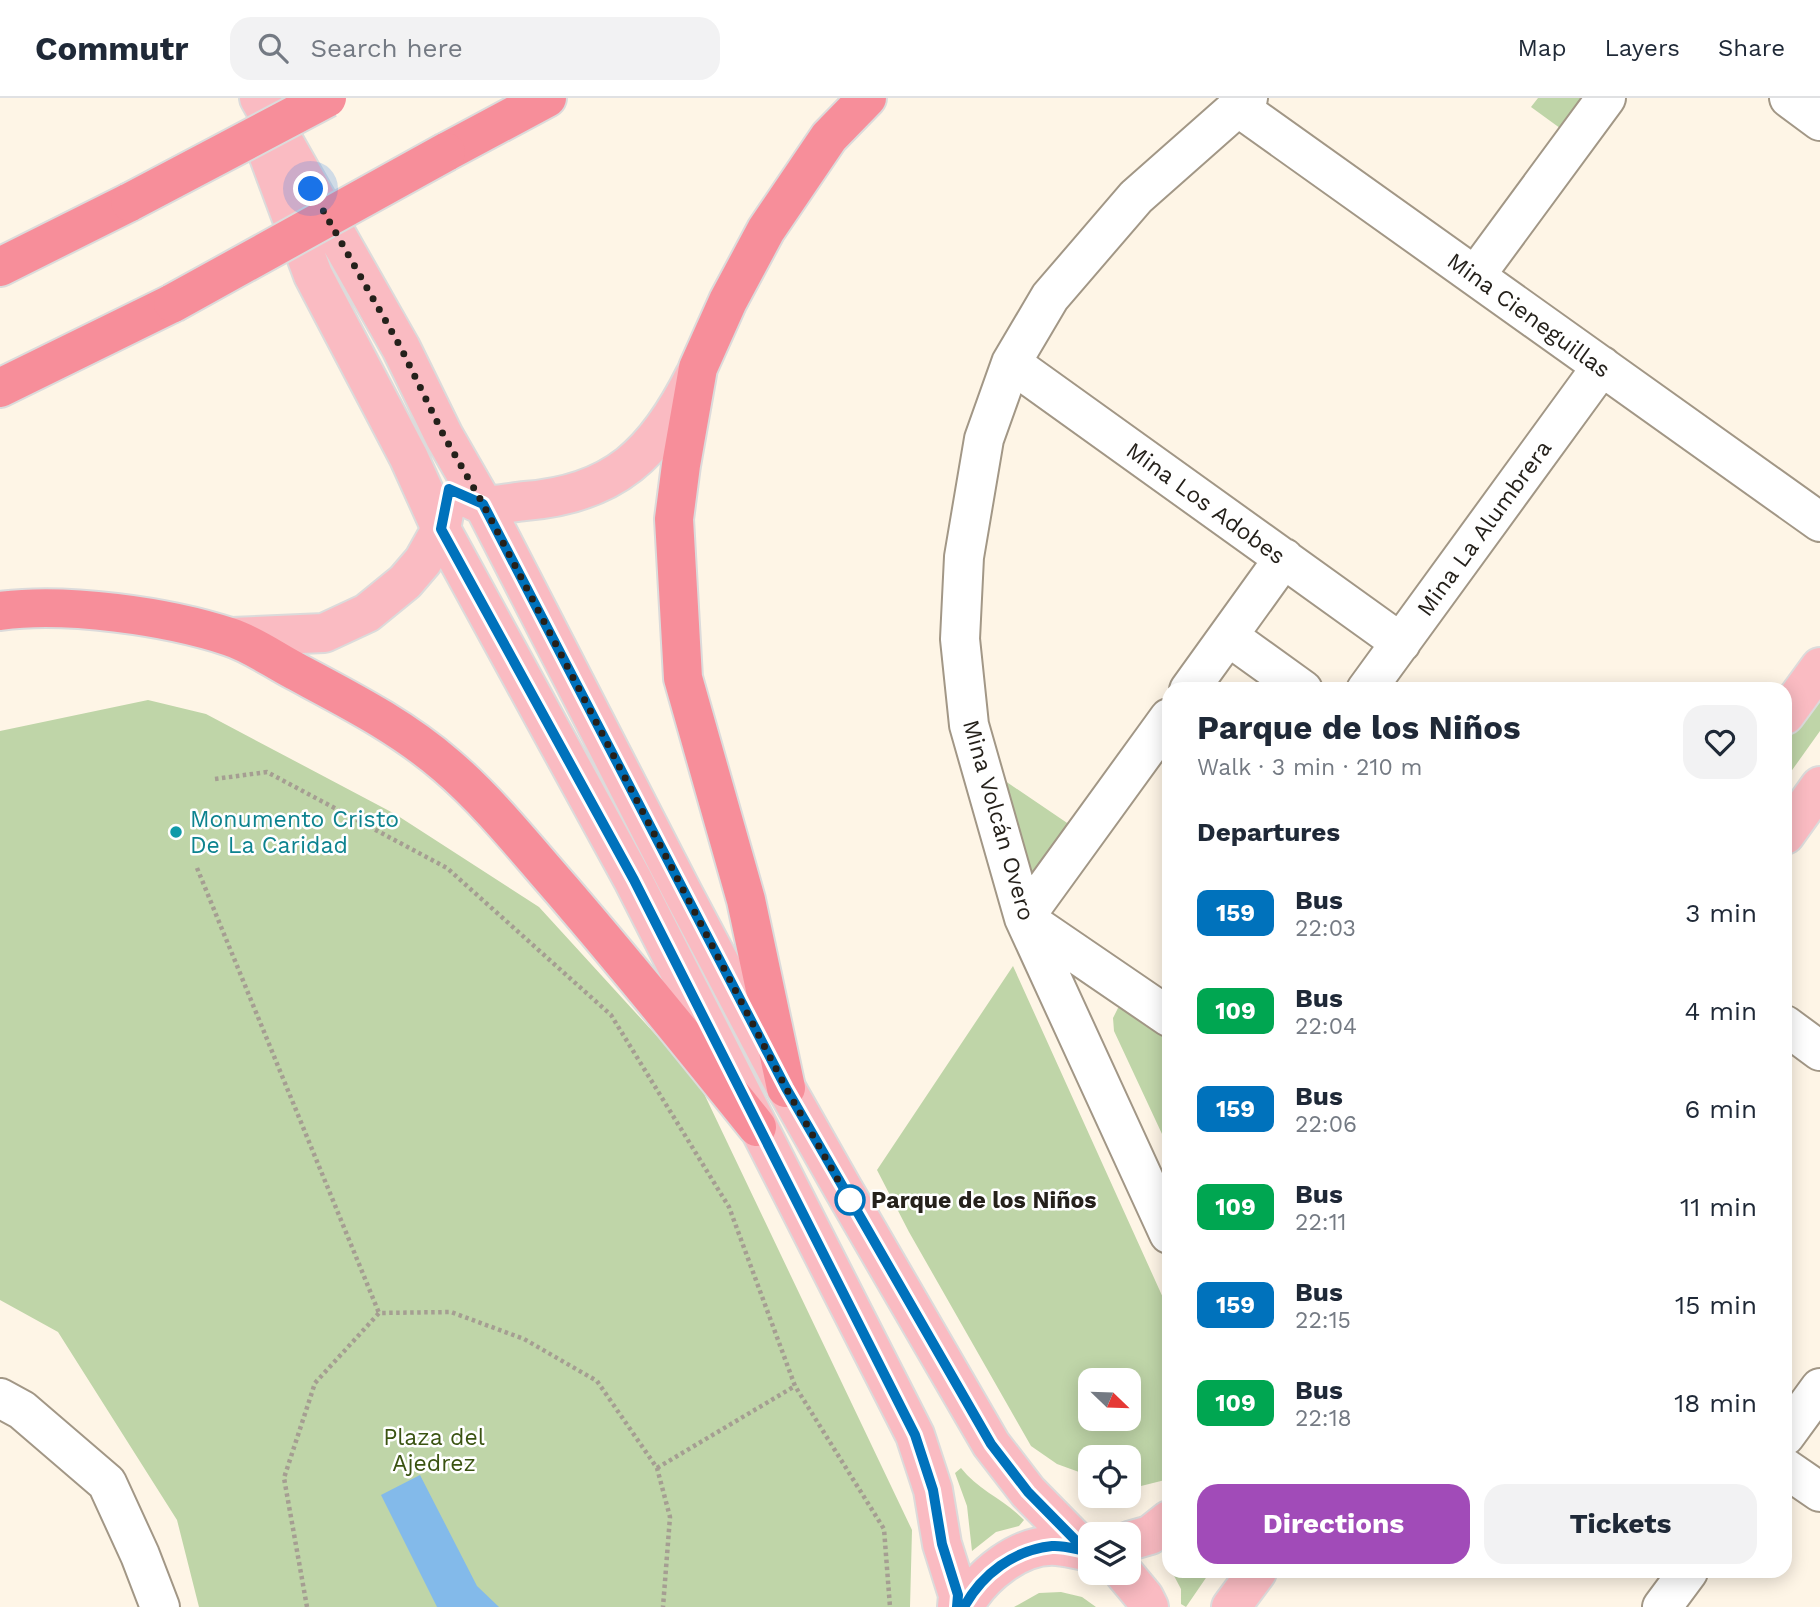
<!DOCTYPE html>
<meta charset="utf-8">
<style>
:root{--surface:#fff;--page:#f2f2f3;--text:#1f2937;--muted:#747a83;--line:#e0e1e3;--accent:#a14bb8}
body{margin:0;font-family:"Work Sans",sans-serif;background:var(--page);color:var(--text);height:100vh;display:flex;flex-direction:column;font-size:26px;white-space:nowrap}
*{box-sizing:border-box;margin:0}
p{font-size:23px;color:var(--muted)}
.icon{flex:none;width:38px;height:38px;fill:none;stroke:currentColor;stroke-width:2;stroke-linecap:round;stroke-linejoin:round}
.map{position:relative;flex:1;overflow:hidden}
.sheet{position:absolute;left:1162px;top:584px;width:630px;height:896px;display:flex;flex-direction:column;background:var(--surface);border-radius:21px;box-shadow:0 4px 18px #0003}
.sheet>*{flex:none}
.badge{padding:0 14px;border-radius:10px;font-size:24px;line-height:46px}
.needle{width:46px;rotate:113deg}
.fabs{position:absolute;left:1078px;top:1270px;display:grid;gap:14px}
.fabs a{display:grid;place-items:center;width:63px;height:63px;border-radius:14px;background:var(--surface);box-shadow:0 4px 18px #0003;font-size:35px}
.you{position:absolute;width:35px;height:35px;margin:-18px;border:5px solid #fff;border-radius:50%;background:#1a73e8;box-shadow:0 0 0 10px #1a73e833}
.map>.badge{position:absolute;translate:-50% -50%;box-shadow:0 0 0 4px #fff}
h2{padding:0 35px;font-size:26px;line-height:63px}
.round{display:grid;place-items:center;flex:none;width:74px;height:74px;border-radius:21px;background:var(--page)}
.head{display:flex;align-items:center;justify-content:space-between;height:119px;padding:0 35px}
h1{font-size:33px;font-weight:700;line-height:52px}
.action{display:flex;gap:14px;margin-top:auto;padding:14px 35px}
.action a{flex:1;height:80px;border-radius:21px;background:var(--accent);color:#fff;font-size:28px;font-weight:700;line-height:80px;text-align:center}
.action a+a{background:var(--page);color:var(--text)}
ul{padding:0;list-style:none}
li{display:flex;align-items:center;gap:21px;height:98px;padding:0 35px}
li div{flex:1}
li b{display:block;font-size:26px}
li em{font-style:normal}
li .badge{min-width:77px;font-weight:700;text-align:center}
header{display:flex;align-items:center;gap:42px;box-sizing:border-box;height:98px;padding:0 35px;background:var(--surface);border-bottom:2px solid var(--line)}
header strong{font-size:33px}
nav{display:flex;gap:38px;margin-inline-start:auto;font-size:24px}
.search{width:490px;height:63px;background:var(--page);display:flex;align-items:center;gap:18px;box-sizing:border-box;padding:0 24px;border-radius:21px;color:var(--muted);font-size:26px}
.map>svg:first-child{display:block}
</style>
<header>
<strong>Commutr</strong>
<div class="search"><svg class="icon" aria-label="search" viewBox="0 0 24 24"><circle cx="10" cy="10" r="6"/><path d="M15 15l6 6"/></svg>Search here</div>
<nav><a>Map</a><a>Layers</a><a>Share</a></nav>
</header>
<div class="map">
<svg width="1820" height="1509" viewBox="0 0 1820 1509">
<rect width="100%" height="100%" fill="#fef5e6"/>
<path fill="#bfd5a8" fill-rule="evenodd" d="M1538,0H1587L1564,33L1531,9Z
M1820,592V633L1785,682V640Z
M148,602L206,616L395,716L539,809L698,983L912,1432L910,1509H199L177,1422L58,1234L0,1202V633Z
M989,672L1076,731L1025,801Z
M1013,868L1169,1213V1381L1129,1391V1360H1090V1378L1057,1366L1031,1348L909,1134L877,1072ZM1090,1283H1129V1321H1090Z
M1128,909L1169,935V1051L1114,933L1113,920L1118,910Z
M961,1370C978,1392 1005,1402 1024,1422L1019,1428L996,1434L972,1453L967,1408L955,1375Z
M1172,1474H1210L1186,1509L1181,1506V1491Z
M1061,1494L1082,1499L1096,1509H1014L1039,1495Z"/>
<path fill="#83baea" d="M420,1377L477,1488L499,1509H437L381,1397Z"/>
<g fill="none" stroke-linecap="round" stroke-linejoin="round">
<defs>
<path id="minor" d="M1789,0L1820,23
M1238,9L1820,424
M1475,178L1606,0
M1011,265L1401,545
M1228,538L1303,592
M1189,592L1284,460
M1366,592L1602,268
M1169,620L1024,820L1169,919
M1785,927L1820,953
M1169,1136L1024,820L969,627L960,541L964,459L984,341L1011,265L1050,199L1136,99L1248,0
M0,1300L22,1312L107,1385L140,1457L160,1509
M1785,1338L1820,1290
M1785,1370L1820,1394
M1662,1509L1688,1474"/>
<path id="major" d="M259,0L401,250L444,338L483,406L683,795L786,990L842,1089L991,1346L1028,1394L1086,1453
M265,48L313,177L409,360L441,431L633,782L915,1337L933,1392L942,1446L958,1497L957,1509
M463,397C468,400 476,405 482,406C494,409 512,404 525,403C615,396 656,355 695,277
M232,539L324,535L367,515L405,484L423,463L441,431L445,410
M1785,617L1820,569
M1785,737L1820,688
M1129,1443L1150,1437L1169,1422
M1124,1475L1144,1499L1149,1509
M964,1509C980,1478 1020,1445 1057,1448C1068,1449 1080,1452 1090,1454
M1231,1509L1257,1474"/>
<path id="highway" d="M446,54L547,0
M0,169L130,104
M0,290L173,205
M0,513C65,504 167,518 230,539C252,546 274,562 295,573C349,602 401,628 447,668C490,705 525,750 562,792C629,870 693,949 757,1029
M786,990L746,802L683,580L674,421L681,367L698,270L728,203L766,132L829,39L867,0"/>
</defs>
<use href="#minor" stroke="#a29786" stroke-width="42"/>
<use href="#major" stroke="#dcdbdb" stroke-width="42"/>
<use href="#highway" stroke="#dcdbdb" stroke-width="42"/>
<path stroke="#a59e92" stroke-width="4.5" stroke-dasharray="3.5 3.5" stroke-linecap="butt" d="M215,681L267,674L447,770L611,917L729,1109L795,1288L884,1431L890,1509
M197,770L379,1215
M657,1370L795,1288
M307,1509L284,1380L315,1285L379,1215L451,1214L524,1241L597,1283L657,1370L670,1419L663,1509"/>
<use href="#minor" stroke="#fff" stroke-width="38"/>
<use href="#major" stroke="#fabbc2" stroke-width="38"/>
<use href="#highway" stroke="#f78e9a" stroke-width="38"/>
<defs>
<path id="highway-bridge" d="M130,104L327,0
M173,205L446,54"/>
</defs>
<use href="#highway-bridge" stroke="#dcdbdb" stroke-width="42" stroke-linecap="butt"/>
<use href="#highway-bridge" stroke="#f78e9a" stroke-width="38"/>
</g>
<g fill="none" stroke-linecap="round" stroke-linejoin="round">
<defs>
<path id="line" d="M957,1509L958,1497L942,1446L933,1392L915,1337L634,782L441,431L449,391L483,406L786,990L991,1346L1028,1394L1086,1453C1075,1451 1063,1447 1052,1448C1014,1452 982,1476 964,1509"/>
</defs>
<use href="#line" stroke="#fff" stroke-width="16"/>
<use href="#line" stroke="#0072bc" stroke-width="10"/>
<path stroke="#25211b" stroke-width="7" stroke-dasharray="0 12.6" d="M311,91L401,250L444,338L483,406L786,990L855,1112L850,1102"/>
</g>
<circle fill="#0f9aa8" stroke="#fff" stroke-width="2.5" cx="176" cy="734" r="7"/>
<circle fill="#fff" stroke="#0072bc" stroke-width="3.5" cx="850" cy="1102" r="14"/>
<g text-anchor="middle" stroke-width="5" stroke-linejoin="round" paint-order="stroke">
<g font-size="23" fill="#25211b" stroke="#fff">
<text transform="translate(1529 217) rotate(36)" y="8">Mina Cieneguillas</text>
<text transform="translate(1206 405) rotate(36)" y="8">Mina Los Adobes</text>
<text transform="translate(1484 430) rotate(-54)" y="8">Mina La Alumbrera</text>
<text transform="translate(999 722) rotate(74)" y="8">Mina Volcán Overo</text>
</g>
<g font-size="23" fill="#0d838f" stroke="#fff" text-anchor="start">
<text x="190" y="729">Monumento Cristo<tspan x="190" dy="26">De La Caridad</tspan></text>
</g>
<g font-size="23" font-weight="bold" fill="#25211b" stroke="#fff" text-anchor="start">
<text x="871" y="1110">Parque de los Niños</text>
</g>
<g font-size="23" fill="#3a5311" stroke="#fff">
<text x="434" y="1347">Plaza del<tspan x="434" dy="26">Ajedrez</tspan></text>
</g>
</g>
</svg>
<div class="fabs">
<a><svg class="needle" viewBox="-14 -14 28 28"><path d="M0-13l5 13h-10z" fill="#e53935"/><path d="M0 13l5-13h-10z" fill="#747a83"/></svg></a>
<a><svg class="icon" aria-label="locate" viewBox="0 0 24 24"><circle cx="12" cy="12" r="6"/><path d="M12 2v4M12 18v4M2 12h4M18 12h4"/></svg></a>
<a><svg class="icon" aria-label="layers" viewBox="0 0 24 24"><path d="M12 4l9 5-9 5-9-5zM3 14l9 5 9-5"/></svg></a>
</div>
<div class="you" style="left:311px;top:91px"></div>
<section class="sheet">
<div class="head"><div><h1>Parque de los Niños</h1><p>Walk · 3 min · 210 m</p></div><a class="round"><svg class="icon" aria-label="heart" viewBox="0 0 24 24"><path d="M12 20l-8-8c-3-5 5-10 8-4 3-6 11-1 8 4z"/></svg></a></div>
<h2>Departures</h2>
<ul>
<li><span class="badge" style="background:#0072bc;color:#fff">159</span><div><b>Bus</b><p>22:03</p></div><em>3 min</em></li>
<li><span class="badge" style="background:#00a651;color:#fff">109</span><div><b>Bus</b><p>22:04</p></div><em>4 min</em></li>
<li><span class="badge" style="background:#0072bc;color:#fff">159</span><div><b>Bus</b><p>22:06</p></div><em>6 min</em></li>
<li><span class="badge" style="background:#00a651;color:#fff">109</span><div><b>Bus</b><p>22:11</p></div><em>11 min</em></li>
<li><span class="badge" style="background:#0072bc;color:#fff">159</span><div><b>Bus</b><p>22:15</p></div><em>15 min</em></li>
<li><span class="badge" style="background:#00a651;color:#fff">109</span><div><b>Bus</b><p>22:18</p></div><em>18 min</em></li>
</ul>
<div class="action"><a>Directions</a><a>Tickets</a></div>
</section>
</div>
